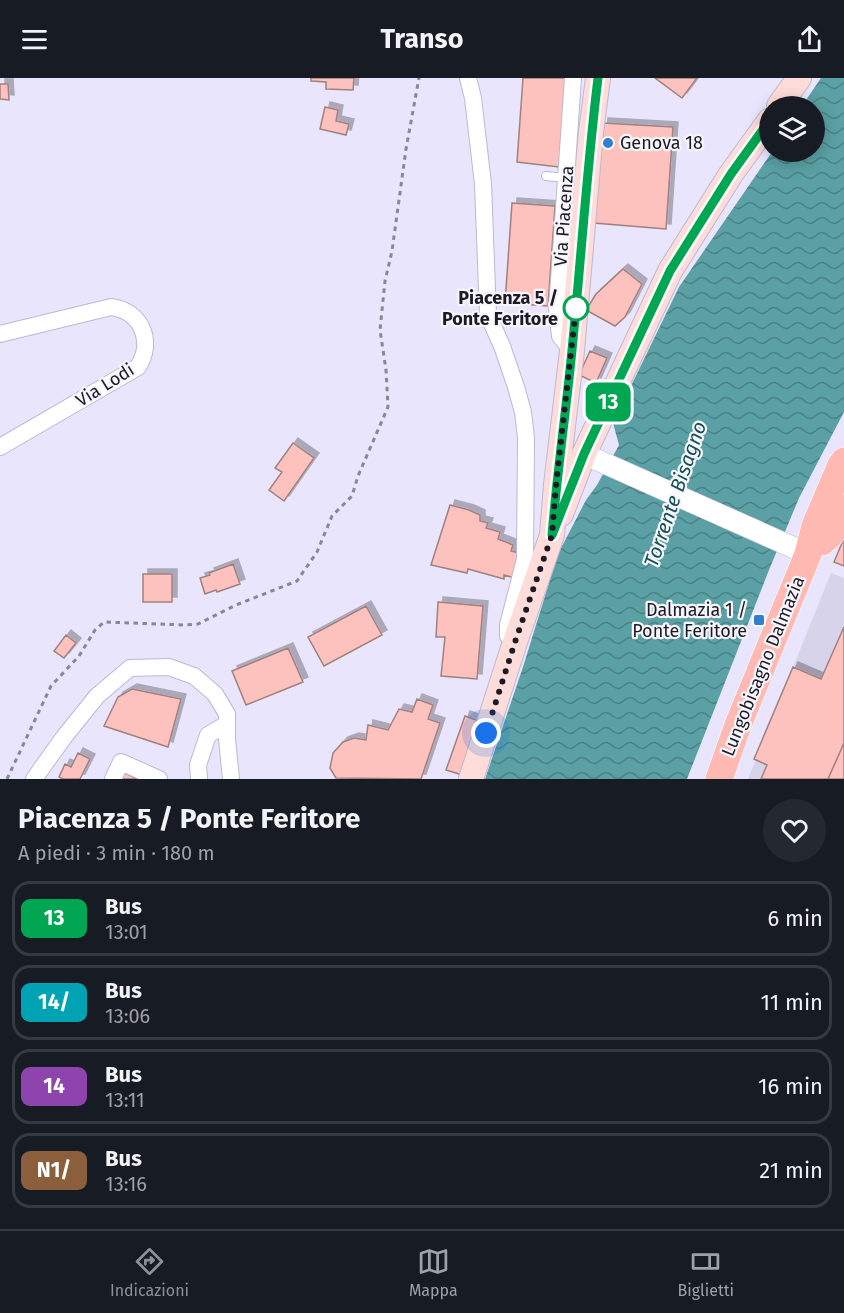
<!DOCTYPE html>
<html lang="it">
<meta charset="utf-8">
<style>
:root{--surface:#171b24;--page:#242831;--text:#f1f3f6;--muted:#9ea1a6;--line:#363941;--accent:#8c9099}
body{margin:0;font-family:"Fira Sans",sans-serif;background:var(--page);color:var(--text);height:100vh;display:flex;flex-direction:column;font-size:22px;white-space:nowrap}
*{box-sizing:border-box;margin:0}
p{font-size:20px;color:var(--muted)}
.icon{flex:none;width:33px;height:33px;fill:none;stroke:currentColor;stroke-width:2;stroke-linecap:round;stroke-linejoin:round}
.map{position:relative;height:701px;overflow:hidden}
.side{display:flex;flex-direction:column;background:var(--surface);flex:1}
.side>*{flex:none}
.badge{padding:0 12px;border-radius:9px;font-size:21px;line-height:39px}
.controls{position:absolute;left:759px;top:18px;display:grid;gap:12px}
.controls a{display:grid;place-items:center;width:66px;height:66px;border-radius:50%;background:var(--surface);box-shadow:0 3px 15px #0003;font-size:30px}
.you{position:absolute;width:30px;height:30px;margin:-15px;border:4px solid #fff;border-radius:50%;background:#1a73e8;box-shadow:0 0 0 9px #1a73e833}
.map>.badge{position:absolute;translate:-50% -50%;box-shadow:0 0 0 3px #fff}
.round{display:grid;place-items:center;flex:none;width:63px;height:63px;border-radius:32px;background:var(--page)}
.headline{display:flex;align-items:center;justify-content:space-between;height:102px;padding:0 18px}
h1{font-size:28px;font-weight:700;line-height:45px}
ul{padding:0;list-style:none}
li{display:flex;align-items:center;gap:18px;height:75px;margin:0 12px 9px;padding:0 6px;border:3px solid var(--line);border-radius:18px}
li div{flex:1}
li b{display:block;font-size:22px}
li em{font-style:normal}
li .badge{min-width:66px;font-weight:700;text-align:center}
header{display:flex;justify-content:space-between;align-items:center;height:78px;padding:0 18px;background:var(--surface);font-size:27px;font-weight:700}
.tab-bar{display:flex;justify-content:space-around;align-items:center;height:84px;border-top:2px solid var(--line);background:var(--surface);font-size:16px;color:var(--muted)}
.tab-bar a{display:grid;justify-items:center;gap:3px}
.tab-bar .active{color:var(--accent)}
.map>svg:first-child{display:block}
</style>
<header><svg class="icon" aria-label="menu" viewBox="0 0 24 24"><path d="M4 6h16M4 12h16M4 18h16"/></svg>Transo<svg class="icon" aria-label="share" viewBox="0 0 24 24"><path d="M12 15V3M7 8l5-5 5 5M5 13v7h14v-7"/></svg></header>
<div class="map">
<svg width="844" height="701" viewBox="0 0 844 701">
<defs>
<pattern id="water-waves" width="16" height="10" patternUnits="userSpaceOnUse" patternTransform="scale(1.5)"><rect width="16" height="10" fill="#5ba0a4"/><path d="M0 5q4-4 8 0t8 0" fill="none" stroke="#4a8285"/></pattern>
<filter id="shadow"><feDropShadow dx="5" dy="-5" stdDeviation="0" flood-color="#0004"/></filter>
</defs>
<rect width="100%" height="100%" fill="#e9e5fc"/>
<path fill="#d7d4ea" d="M831,495L844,500V701H748Z"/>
<path fill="url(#water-waves)" d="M821,0H844V334L799,420L769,492L687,701H485L523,589L558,476L586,422L597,407L619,367L613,345L679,209L772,74H814V28H802Z"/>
<path fill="#fdc2bd" stroke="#9f817e" stroke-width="1.5" filter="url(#shadow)" d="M311,0H354L353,12L326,11V4L311,3Z
M523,0H566L559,89L517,84Z
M655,0H697L682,20Z
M0,6H8L9,22L0,21Z
M325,29L338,32L336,43L349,46L346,57L320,51Z
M603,45L673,49L666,151L594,145Z
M512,125L555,128L548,228L505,225Z
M623,191L642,206L625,239L615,248L586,232L596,216Z
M590,273L607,280L596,305L579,297Z
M293,365L314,380L284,423L269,412L282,394L275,390Z
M450,427L469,432L480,437V443L488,445L486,450L500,454L498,461L513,467L511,473L523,476L515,500L504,497V501L468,491L467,495L431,487Z
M844,460V488L834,484Z
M233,486L240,506L217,514L216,512L205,516L200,500L210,497L209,495Z
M143,496H172V524H143Z
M438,524L483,528L477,601L441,598L445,559H436Z
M366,528L382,557L324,588L308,559Z
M844,549V665L828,701H761L767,687L754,681L793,589L821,601Z
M66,557L76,565L64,580L54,573Z
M288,570L303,604L246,627L232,593Z
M132,611L181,621L168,669L104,648L118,619Z
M417,621L433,627L428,641L440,645L421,701L336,700L330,690L333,675L343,664L354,660L366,662L368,647L388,652L399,631L412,634Z
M465,638L479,643L462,697L446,692Z
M844,665V701H828Z
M78,675L90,681L80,701H63L59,699L65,686L71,689Z
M119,692L138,701H115Z"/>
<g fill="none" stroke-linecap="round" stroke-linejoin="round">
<defs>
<path id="service" d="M546,98L566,100"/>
<path id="minor" d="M468,0L473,20L483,106L488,237L502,268L516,309L523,334L526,360L525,481L508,547V558L515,564
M0,256L111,229C142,233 154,264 138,289L0,369
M572,273L560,258L557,231L573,0
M34,701L64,659L97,618L130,590L169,589L194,598L215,616L227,636V661L231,701
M113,701L121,684L159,701
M199,701L198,687L208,657L227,646"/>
<path id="tertiary" d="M584,376L808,476"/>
<path id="secondary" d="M779,28L799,0
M561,436L584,376L670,193L731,96L770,42
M471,701L515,564L552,457L556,407L572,273L591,54L598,0"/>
<path id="primary" d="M822,464L831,456L844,430
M719,701L738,647L808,476L815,448L841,387L844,383"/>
</defs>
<use href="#service" stroke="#bcb8d3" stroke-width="10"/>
<use href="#minor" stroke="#bcb8d3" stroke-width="18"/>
<use href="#tertiary" stroke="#bcb8d3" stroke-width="22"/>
<use href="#secondary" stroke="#bcb8d3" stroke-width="26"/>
<use href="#primary" stroke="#fff" stroke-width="28"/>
<path stroke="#898697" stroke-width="3" stroke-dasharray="4.5 4.5" stroke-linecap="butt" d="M7,701L51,608L79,578L95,552L104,544L185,547L198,546L236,527L297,503L317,474L332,438L352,418L358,398L388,329L386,292L380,252L385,203L392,173L406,71L419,0"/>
<use href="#service" stroke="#fff" stroke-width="8"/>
<use href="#minor" stroke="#fff" stroke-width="16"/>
<use href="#tertiary" stroke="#fff" stroke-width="21"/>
<use href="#secondary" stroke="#fedcd9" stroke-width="24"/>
<use href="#primary" stroke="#feb9b2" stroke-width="27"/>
</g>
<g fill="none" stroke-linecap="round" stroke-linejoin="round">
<defs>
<path id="line" d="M598,0C587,90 581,181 572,272C566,334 557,395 552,457L584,376L670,193L731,96L770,42"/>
</defs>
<use href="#line" stroke="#fff" stroke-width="14"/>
<use href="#line" stroke="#00a651" stroke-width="9"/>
<path stroke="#1c1a24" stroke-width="6" stroke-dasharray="0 10.8" d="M486,655L515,564L552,457L556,407L576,230"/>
</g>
<g fill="#3180d0" stroke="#f6f5fb" stroke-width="2">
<circle cx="608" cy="65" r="6"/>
<rect x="753" y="536" width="12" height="12" rx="3"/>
</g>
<circle fill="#fff" stroke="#00a651" stroke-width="3" cx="576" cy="230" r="12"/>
<g text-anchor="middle" stroke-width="4.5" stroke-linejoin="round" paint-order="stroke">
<g font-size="18" fill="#1c1a24" stroke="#f6f5fb" text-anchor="start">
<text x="620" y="71">Genova 18</text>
<text x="747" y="538" text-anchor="end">Dalmazia 1 /<tspan x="747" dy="21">Ponte Feritore</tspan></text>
</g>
<g font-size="18" fill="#1c1a24" stroke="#f6f5fb">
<text transform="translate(564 138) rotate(-86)" y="6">Via Piacenza</text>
<text transform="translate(105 307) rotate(-32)" y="6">Via Lodi</text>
<text transform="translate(763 588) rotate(-68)" y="6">Lungobisagno Dalmazia</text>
</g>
<g font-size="18" font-weight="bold" fill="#1c1a24" stroke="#f6f5fb" text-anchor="end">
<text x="558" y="226">Piacenza 5 /<tspan x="558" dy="21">Ponte Feritore</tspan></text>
</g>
<g font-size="20" font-style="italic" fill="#135053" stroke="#f6f5fb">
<text transform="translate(675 416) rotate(-71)" y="7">Torrente Bisagno</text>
</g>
</g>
</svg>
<div class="controls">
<a><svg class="icon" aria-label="layers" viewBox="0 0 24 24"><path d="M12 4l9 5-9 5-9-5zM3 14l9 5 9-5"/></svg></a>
</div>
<div class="you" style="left:486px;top:655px"></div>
<b class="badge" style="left:608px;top:324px;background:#00a651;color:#fff">13</b>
</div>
<section class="side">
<div class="headline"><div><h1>Piacenza 5 / Ponte Feritore</h1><p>A piedi · 3 min · 180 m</p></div><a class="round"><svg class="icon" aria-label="heart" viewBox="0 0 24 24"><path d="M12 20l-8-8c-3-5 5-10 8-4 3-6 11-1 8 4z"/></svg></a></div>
<ul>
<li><span class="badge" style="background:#00a651;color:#fff">13</span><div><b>Bus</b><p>13:01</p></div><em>6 min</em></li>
<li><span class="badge" style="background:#00a3b4;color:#fff">14/</span><div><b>Bus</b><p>13:06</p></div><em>11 min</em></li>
<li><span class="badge" style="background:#8e44ad;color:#fff">14</span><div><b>Bus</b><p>13:11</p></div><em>16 min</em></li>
<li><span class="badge" style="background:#8b5e3c;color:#fff">N1/</span><div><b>Bus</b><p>13:16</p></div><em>21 min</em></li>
</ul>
</section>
<nav class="tab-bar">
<a class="active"><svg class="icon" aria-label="directions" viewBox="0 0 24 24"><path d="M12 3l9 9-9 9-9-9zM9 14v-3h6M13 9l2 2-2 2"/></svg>Indicazioni</a>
<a><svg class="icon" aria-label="map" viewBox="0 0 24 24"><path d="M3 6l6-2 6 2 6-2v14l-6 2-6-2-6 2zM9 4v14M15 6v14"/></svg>Mappa</a>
<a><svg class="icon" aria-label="tickets" viewBox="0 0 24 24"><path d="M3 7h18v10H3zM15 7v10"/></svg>Biglietti</a>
</nav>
